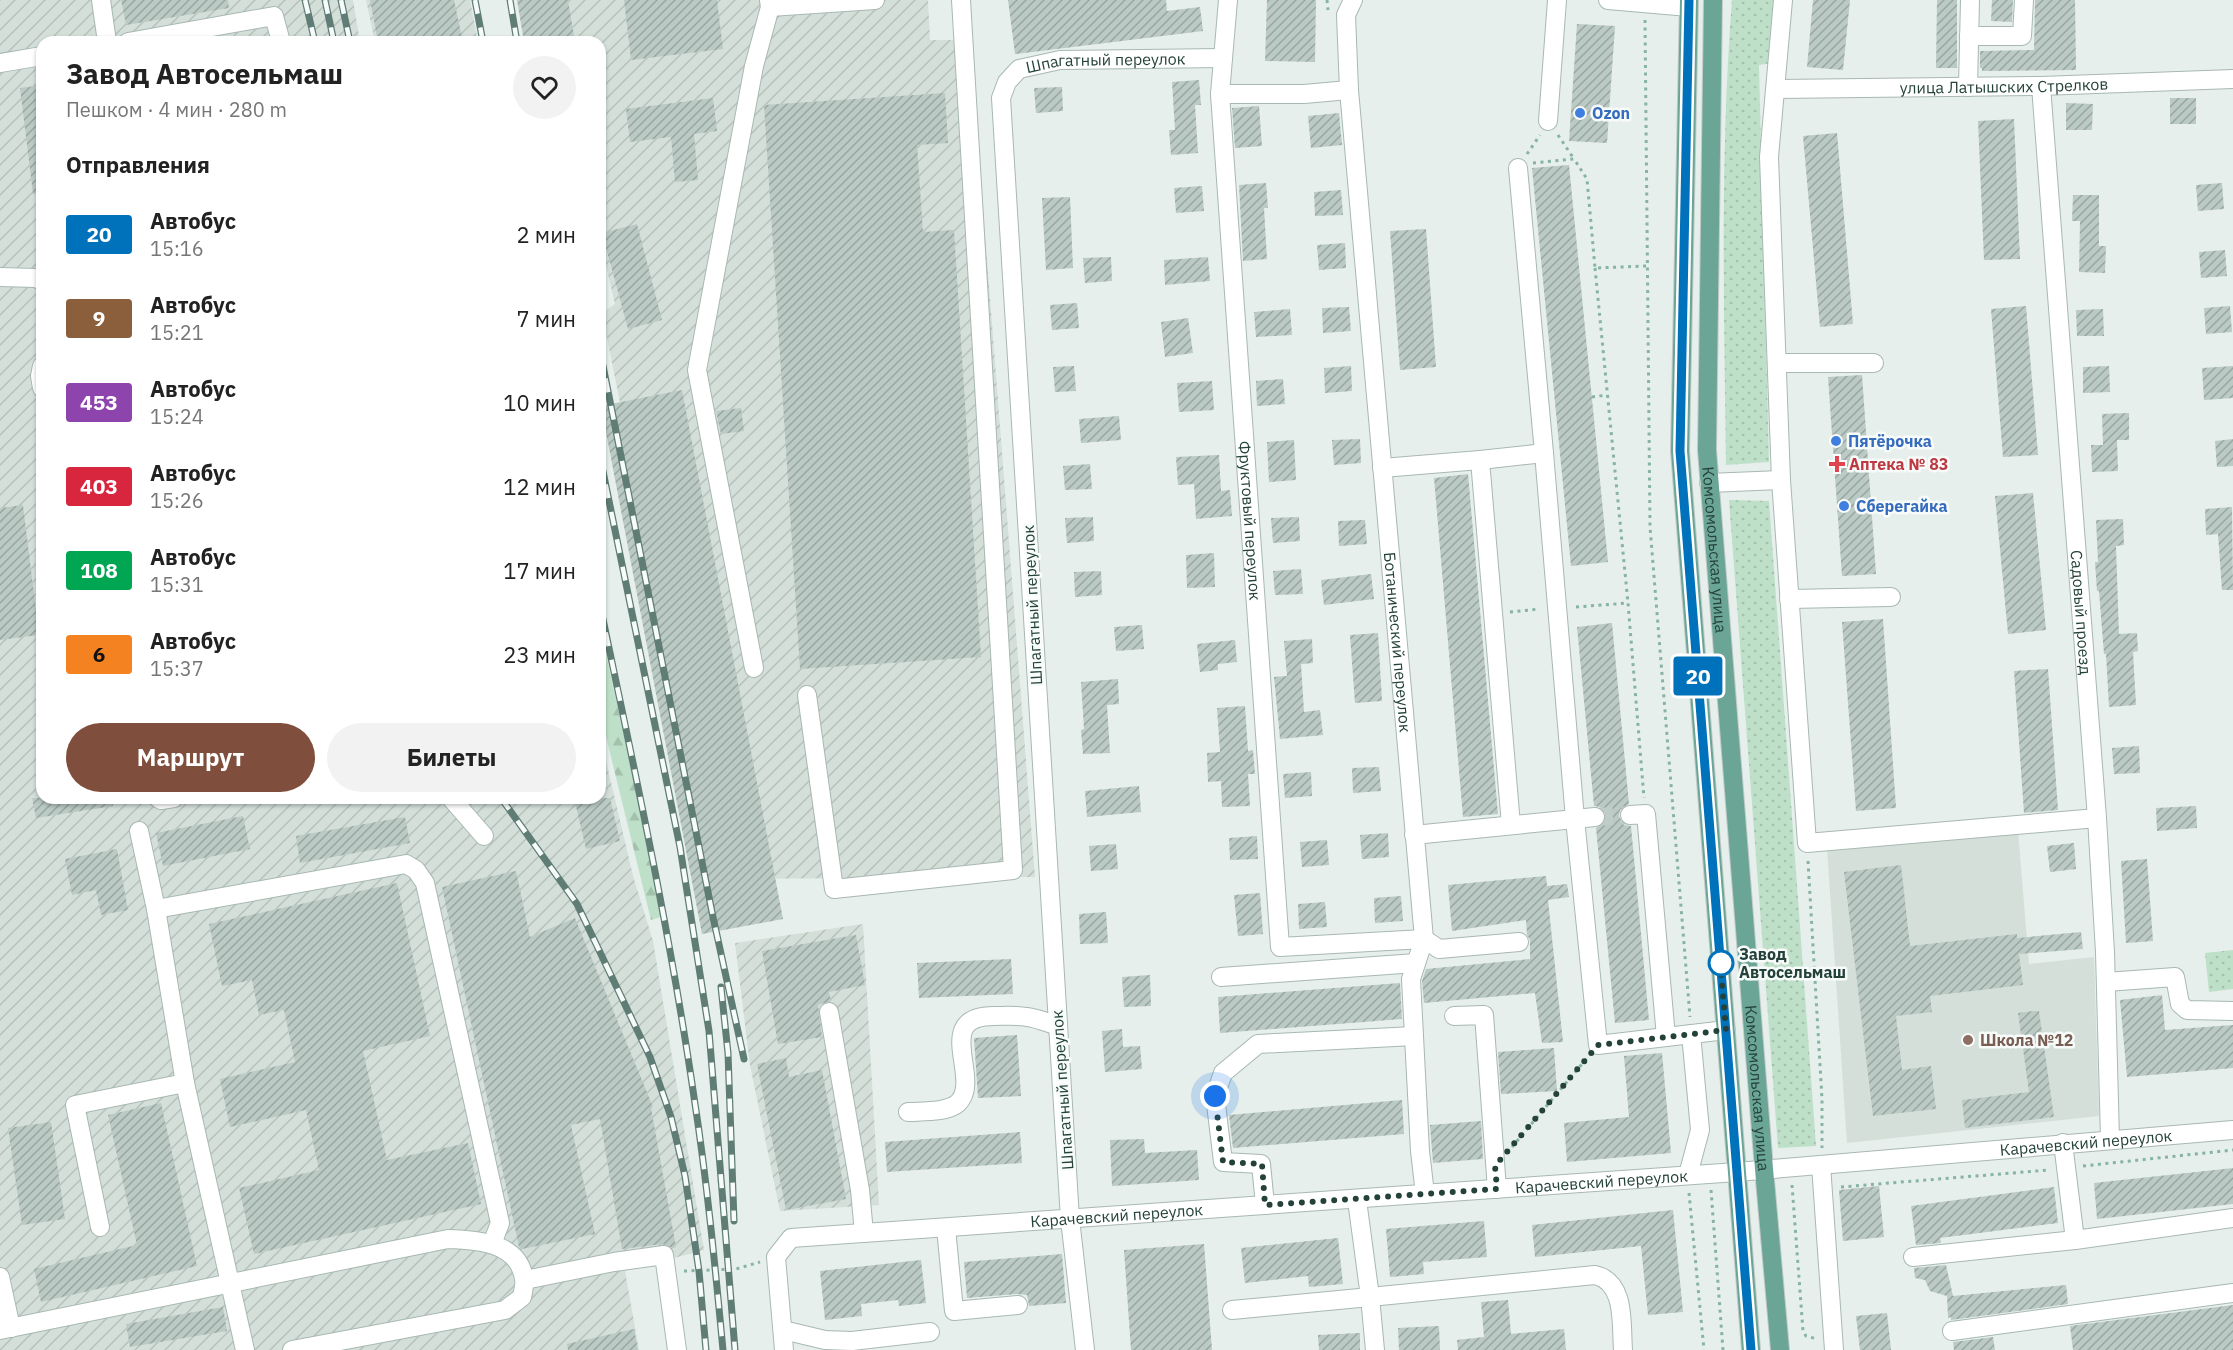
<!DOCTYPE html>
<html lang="ru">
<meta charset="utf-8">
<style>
:root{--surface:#fff;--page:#f2f2f2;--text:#222;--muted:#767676;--accent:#804e3d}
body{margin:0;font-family:"IBM Plex Sans",sans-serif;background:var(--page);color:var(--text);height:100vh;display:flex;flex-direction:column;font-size:22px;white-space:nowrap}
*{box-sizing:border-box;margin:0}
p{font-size:20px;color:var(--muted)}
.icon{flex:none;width:33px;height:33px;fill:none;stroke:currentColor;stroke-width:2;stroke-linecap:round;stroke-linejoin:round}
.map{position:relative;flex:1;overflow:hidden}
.panel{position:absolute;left:36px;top:36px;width:570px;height:768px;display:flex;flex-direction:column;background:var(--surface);border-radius:18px;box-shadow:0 2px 4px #0004}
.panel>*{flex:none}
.badge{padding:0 12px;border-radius:4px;font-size:21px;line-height:39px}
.you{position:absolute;width:30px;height:30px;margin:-15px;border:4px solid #fff;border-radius:50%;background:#1a73e8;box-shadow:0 0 0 9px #1a73e833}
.map>.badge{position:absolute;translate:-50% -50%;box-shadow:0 0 0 3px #fff}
h2{padding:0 30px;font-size:22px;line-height:54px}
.round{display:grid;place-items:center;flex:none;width:63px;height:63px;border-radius:32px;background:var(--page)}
.head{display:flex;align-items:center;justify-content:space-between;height:102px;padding:0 30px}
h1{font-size:28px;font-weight:800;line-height:45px}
.action{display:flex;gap:12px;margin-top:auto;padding:12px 30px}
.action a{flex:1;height:69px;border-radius:36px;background:var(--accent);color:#fff;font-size:24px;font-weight:800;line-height:69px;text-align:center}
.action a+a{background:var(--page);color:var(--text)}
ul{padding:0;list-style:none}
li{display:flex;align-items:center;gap:18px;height:84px;padding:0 30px}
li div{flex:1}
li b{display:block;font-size:22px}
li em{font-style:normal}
li .badge{min-width:66px;font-weight:700;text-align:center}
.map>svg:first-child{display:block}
</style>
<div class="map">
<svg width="2233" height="1350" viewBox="0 0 2233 1350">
<defs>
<pattern id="industrial-furrows" width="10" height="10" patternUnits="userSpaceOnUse" patternTransform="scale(1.5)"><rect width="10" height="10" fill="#d4dfda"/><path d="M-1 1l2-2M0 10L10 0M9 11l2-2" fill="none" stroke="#b6c1bc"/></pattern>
<pattern id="grass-dots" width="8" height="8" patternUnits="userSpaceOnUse" patternTransform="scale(1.5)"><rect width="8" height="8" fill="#bfe0c8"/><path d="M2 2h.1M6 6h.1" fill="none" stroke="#a4c1ad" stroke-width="1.8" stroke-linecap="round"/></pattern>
<pattern id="forest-firs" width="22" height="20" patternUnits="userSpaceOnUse" patternTransform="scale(1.5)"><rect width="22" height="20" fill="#bfe0c8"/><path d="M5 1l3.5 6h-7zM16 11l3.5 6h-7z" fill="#a4c1ad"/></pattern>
<pattern id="building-hatch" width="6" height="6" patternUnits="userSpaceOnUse" patternTransform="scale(1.5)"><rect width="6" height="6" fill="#bbcac4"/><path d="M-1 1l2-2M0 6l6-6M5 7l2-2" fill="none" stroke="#98a6a0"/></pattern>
</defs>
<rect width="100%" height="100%" fill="#e6efeb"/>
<path fill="#d4dfda" d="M2018,831L2029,964L2094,957L2099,1116L1847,1143L1827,848Z"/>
<path fill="url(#industrial-furrows)" d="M0,0H353L360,42H42V798H600V735L633,876L653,941L704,1250L625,1271L639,1350H0Z
M366,0H470L478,42H375Z
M526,0H928L930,40H970L1035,877L716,879L602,313L615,304L600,240V42H533Z
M863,924L879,1205L780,1211L750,1065L735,943Z"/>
<path fill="url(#grass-dots)" d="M1732,0H1776L1773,63L1759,65L1769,462L1726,465C1724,310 1720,154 1732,0Z
M1729,500L1769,501L1816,1146L1778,1148Z
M2233,950V989L2209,992L2205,953Z"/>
<path fill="url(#forest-firs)" d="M600,627L664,916L651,920L600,712Z"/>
<path fill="url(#building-hatch)" d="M121,0H228L229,8L126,25Z
M370,0H454L463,42H378Z
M517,0H568L575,42H524Z
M624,0H717L723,49L631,60Z
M1008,0H1166L1167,11L1200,7L1203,31L1015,54Z
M1267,0H1316L1315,62L1265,61Z
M1813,0H1850L1843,70L1807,67Z
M1937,0H1957V68H1936Z
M1992,0H2013L2012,22L1991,21Z
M2035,0H2075L2076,70L1982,71V68H1980V51L2034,50Z
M1577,24L1615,26L1607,143L1569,141Z
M1199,80L1201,105H1195L1198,153L1171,155L1169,130H1175L1172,82Z
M42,85V193L33,194L20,88Z
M1062,87L1063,111L1036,113L1034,88Z
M945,93L948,143L917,145L923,232L954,230L981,657L800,669L764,105Z
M713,98L717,131L694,134L698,180L675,182L671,137L630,142L626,109Z
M2170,98H2196V124H2170Z
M2066,103L2093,104L2092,130H2066Z
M1259,106L1262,146L1235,148L1232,108Z
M1339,113L1342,145L1311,148L1308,116Z
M2014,119L2020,259L1984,260L1978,121Z
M1837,133L1853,324L1820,327L1803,136Z
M1569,165L1608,562L1571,566L1532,168Z
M1266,183L1268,208H1264L1267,259L1243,261L1239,185Z
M2222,183L2224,209L2198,211L2196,185Z
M1202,186L1204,211L1176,213L1174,188Z
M1341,190L1343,215L1315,216L1314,192Z
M2073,195H2099V246H2106L2105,273L2079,272L2080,221H2072Z
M1070,197L1073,268L1046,270L1042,198Z
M637,224L662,320L628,329L602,233Z
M1426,229L1436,367L1400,370L1390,231Z
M1345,243L1346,268L1319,270L1317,245Z
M2225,250L2227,276L2201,278L2199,252Z
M1111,257L1112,281L1085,283L1083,258Z
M1208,257L1210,281L1165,285L1164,260Z
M1077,303L1079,328L1052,330L1050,305Z
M2026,306L2038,455L2003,457L1991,309Z
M2230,306L2232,332L2206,334L2204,308Z
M1349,307L1351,331L1323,333L1322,308Z
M1290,309L1292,335L1256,337L1254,312Z
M2103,309L2104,336H2077L2076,310Z
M1188,318L1193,353L1165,357L1161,322Z
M1074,366L1076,391L1055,392L1053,367Z
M1351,366L1352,391L1325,393L1324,368Z
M2109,366L2110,392L2083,393V367Z
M2233,366V398L2204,400L2202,368Z
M1862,375L1876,574L1842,576L1828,377Z
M1283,379L1285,404L1257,406L1256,381Z
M1212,381L1214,410L1179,412L1177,383Z
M682,390L783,919L702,934L601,406Z
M741,408L744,431L721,434L716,411Z
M2129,413V440H2117L2118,471L2092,472L2091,445H2103L2102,414Z
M1119,416L1121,440L1081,443L1079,419Z
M1360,439L1361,463L1334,465L1332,440Z
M2233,439V466L2217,467L2215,441Z
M1294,440L1296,480L1269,482L1267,442Z
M1219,455L1221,491L1230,490L1232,516L1196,519L1194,484L1178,485L1176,457Z
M1090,464L1092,489L1065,490L1063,466Z
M1468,474L1498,814L1463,817L1434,478Z
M2033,493L2046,630L2008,634L1995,496Z
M23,505L39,635L0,640V508Z
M2232,507L2233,590H2222L2218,534L2206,535L2205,509Z
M1093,517L1094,541L1067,543L1065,518Z
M1299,517L1300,541L1273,543L1271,518Z
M2123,519L2124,545L2116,546L2119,634L2137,633L2138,651L2133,652L2136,705L2109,707L2106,654H2104L2099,591H2097L2095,562H2098L2096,520Z
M1365,520L1367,544L1339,546L1338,521Z
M1214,553L1215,587L1187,588L1186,555Z
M1301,569L1303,594L1275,595L1273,571Z
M1101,571L1102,595L1075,597L1074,572Z
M1371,574L1374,599L1324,605L1321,580Z
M1883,619L1896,808L1856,811L1842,622Z
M1612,623L1629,804L1620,810L1619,816L1624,825L1631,826L1649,1020L1615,1023L1596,828L1605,822L1606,815L1600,807L1594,806L1577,627Z
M1142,625L1144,649L1116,651L1114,627Z
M1378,633L1382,701L1355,703L1350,635Z
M1312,639L1313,663L1301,664L1304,712L1320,710L1323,735L1280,739L1274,677L1287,676L1284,641Z
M1235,640L1237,662L1218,664V670L1200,672L1197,644Z
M2048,669L2058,810L2024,813L2014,671Z
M1118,679L1119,704L1107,705L1110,753L1083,754L1081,730L1084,729L1081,682Z
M1245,706L1248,751L1253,750L1255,774H1248L1250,806L1222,807L1221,781L1208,782L1207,753L1220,752L1217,708Z
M2139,746L2140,773L2114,774L2112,748Z
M1379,767L1381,791L1353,793L1352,768Z
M1311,772L1312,796L1285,798L1283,774Z
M1139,786L1141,812L1087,817L1085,791Z
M32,798H112L113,806L36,818Z
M574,798H610L620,841L586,849Z
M2196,806L2197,828L2157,831L2156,808Z
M243,816L250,849L163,866L156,833Z
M405,817L410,843L300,863L296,836Z
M1388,833L1389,857L1362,859L1360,835Z
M1257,836L1258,859L1230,860L1229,838Z
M1327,840L1329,865L1302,867L1300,842Z
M2074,843L2076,869L2050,872L2047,846Z
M1116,844L1118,869L1091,871L1089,846Z
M117,849L128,910L101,915L96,890L72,895L65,859Z
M2147,859L2153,941L2126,943L2121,861Z
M1901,865L1910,946L2017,934V938L2081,932L2083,949L2019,954L2023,985L1930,996L1932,1012L1896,1016L1902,1070L1931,1066L1936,1109L1873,1116L1844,872Z
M516,871L530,937L575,918L653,1107L651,1108L676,1247L673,1248L662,1244L622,1249L600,1119L571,1125L595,1234L522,1249L519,1247L442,887Z
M1546,876L1547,886L1567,884L1569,897L1548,900L1563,1042L1542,1043L1535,993L1424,1003L1422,981L1426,969L1530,959V940L1527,935L1526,920L1452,931L1448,885Z
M397,883L430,1036L363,1051L387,1160L468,1143L481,1204L254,1254L239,1188L319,1170L306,1110L230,1127L220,1079L295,1062L284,1010L259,1015L252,980L222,986L209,924Z
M1260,893L1263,934L1238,936L1234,895Z
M1401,896L1403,921L1375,923L1374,898Z
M1325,902L1327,927L1299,929L1298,904Z
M1106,912L1108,943L1080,944L1079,914Z
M856,935L865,985L829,992L831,1001L818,1005L822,1037L778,1044L762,951Z
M1011,959L1013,994L919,998L917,963Z
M1150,975L1151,1006L1124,1007L1122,977Z
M1400,983L1402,1019L1220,1033L1218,997Z
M2162,995L2165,1030L2233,1025V1068L2127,1077L2120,1000Z
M2033,1011H2039L2054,1117L1965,1128L1962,1100L2029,1092L2018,1013Z
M1122,1029L1123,1047L1140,1046L1142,1069L1105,1072L1102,1031Z
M1017,1035L1021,1096L978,1098L974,1038Z
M1554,1048L1557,1091L1501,1094L1498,1052Z
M1662,1053L1671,1153L1567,1162L1564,1123L1629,1117L1624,1056Z
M786,1058L789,1077L822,1070L846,1199L786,1210L757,1064Z
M1402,1100L1404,1134L1233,1148L1229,1115Z
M161,1103L197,1266L41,1302L34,1269L137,1245L108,1115Z
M1481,1121L1483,1159L1433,1163L1430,1125Z
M51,1122L65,1219L22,1225L8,1128Z
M1020,1132L1022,1163L887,1172L885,1142Z
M1144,1139L1145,1153L1197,1150L1199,1180L1112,1186L1110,1140Z
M2233,1168V1204L2097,1219L2094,1183Z
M1879,1186L1884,1237L1843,1241L1839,1190Z
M2054,1187L2058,1223L1940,1238L1941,1243L1916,1245L1911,1206Z
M1673,1210L1683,1312L1648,1315L1641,1246L1535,1257L1532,1225Z
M1484,1221L1487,1257L1423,1262L1424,1274L1390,1277L1386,1229Z
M1338,1238L1343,1284L1309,1287L1308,1276L1245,1283L1241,1248Z
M1204,1244L1212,1350H1131L1124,1250Z
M1062,1254L1066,1303L1029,1306L1027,1295L1017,1294L967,1298L964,1262Z
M921,1260L926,1303L899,1306L898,1300L861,1304L862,1316L825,1320L820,1271Z
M1946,1265L1953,1296L2066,1285L2068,1304L1951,1320V1317L1948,1318L1947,1296L1930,1291L1925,1280L1915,1278L1914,1268Z
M1508,1300L1511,1334L1564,1329L1566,1350H1458L1457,1340L1484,1337L1481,1302Z
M2233,1305V1350H2073L2070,1326Z
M223,1307L227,1331L130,1347L126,1324Z
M1887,1313L1891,1350H1860L1856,1316Z
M1439,1326L1440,1350H1399L1398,1328Z
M634,1329L638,1350H568L567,1344Z
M1360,1333V1350H1319L1318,1335Z
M1993,1337L1995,1350H1954L1953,1342Z"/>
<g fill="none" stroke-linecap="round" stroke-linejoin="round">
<path stroke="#bfccc8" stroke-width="18" stroke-dasharray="18 9" stroke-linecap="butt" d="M1595,817L1630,815"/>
<defs>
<g id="minor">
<path d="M101,0L107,42"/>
<path d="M769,0L770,7L875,0"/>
<path id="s1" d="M1228,0L1220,94L1280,947L1424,939L1439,949L1519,942"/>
<path id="s2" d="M1353,0L1346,15L1349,90L1424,939L1411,979L1420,1151L1425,1194"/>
<path d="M1608,0L1689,7"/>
<path d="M1783,0L1769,157L1781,480L1807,843L2097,818"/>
<path d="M1969,36H2022L2024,0"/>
<path d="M128,42L274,16L281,42"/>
<path d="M0,63L42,56"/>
<path id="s3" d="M2041,86L2097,818L2105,952L2110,1139"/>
<path d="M1968,87L1970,0"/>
<path id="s4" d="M1776,89L2041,86L2233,79"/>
<path d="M1220,94H1304L1349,90"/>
<path d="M1548,121L1557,0"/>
<path d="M1518,168L1544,453"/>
<path d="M0,277L36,278L42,281"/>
<path d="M1777,363H1874"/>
<path d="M42,366L40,376L42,388"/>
<path d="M1382,468L1480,460"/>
<path d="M1709,483L1781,480"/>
<path d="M1789,599L1891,597"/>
<path d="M754,668L697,370L754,66L770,7"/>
<path d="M807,695L834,889L1013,870L961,0"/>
<path d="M158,798L161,800L174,798"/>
<path d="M451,798L484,836"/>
<path d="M1630,815L1646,814L1666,1037"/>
<path d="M1595,817L1575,819L1598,1045L1726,1030"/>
<path d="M139,831L156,909L185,1083"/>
<path d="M1414,835L1575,819L1544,453L1480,460L1511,825"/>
<path d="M156,909L406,864L416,870L425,883L500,1223L492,1244"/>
<path d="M1221,977L1416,963"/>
<path d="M2106,982L2175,977L2180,1004L2187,1010L2233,1011"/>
<path d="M829,1012L860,1190L864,1233"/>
<path d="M1454,1016L1484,1015L1497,1189"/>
<path d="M908,1112C922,1111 946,1113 958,1103C983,1079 931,1016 994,1016C1005,1016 1016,1015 1027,1017C1037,1018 1048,1023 1058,1026"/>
<path d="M2063,1143L2075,1240"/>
<path d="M1821,1165L1834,1350"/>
<path d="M1688,1175L1700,1130L1691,1034"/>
<path d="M1357,1200L1370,1297L1595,1275C1626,1282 1621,1324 1623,1350"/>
<path d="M1265,1205L1261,1164L1223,1162L1215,1096L1223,1073L1258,1044L1414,1036"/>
<path d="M100,1227L75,1105L185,1083L245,1350"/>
<path d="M946,1228L954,1311L1018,1305"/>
<path d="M1913,1257L2075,1240L2233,1218"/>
<path d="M0,1277L11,1328"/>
<path d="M525,1280L614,1262L664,1255L677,1350"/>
<path d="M1232,1310L1370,1297L1375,1350"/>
<path d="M0,1330L448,1239C477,1240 519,1242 524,1279C525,1284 523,1292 522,1297L505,1310L292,1350"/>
<path d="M783,1330L825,1340L852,1341L930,1332"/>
<path d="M1952,1331L2233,1293"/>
<path id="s5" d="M784,1350L776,1257L791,1238L1737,1172L2233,1130"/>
<path id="s6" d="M1085,1350L1070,1219L1001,98L1007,82L1019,69L1060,60L1223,58"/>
</g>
<g id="major">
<path d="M1689,0L1680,451L1751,1350"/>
<path id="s7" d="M1713,0L1707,450L1764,1169L1780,1350"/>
</g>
</defs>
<use href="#minor" stroke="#a8b8b2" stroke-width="20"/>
<use href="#major" stroke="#c2cac8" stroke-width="20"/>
<path stroke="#86b3a5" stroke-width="3" stroke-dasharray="3 4.5" stroke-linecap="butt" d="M1327,0L1328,10
M1645,20L1650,527L1690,1017
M1558,135L1574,159
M1527,154L1540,135
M1533,163L1574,159L1587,179L1595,268L1646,266
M1595,268L1628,603
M1592,397L1607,395
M1576,607L1628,603L1644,798
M1510,612L1539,609
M1808,861L1822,1099V1148
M1512,1147L1587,1058
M2083,1166L2233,1150
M1792,1185L1803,1331L1806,1336L1817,1339
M1841,1187L2049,1170
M1711,1190L1723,1350
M1689,1193L1704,1350
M684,1271L736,1269L760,1262"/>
<use href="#minor" stroke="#fff" stroke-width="18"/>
<use href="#major" stroke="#6aa596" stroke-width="18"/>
<defs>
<path id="rail" d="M305,0L315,42
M325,0L334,42
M341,0L350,42
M475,0L483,42
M510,0L517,42
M600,351L713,917L744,1059
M600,457L680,847L709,1031L735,1350
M600,605C634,768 670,931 694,1097C707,1181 715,1265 723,1350
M501,798L577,904L650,1057L671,1117L685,1176L699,1271L706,1350
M721,987L728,1053L734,1221"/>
</defs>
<use href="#rail" stroke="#5f7d75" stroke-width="7"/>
<use href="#rail" stroke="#f7fbf9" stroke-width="4.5" stroke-dasharray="14" stroke-linecap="butt"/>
</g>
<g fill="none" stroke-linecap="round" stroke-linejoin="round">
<defs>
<path id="line" d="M1689,0L1680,451L1751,1350"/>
</defs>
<use href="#line" stroke="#fff" stroke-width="14"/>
<use href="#line" stroke="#0072bc" stroke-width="9"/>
<path stroke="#24423a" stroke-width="6" stroke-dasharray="0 10.8" d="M1215,1096L1223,1162L1262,1164L1265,1205L1497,1189L1495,1166L1598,1045L1726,1030L1720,960L1721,963"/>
</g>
<g fill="#3f7fe0" stroke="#f7fbf9" stroke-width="2">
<circle cx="1580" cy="113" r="6"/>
<circle cx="1836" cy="441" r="6"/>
<circle cx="1844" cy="506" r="6"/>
</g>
<path fill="#e0444e" stroke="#f7fbf9" stroke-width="2" d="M1834 455h6v6h6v6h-6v6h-6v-6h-6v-6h6z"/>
<circle fill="#fff" stroke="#0072bc" stroke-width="3" cx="1721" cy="963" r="12"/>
<circle fill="#8d6e63" stroke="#f7fbf9" stroke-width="2" cx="1968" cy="1040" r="6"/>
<g text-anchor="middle" stroke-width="5" stroke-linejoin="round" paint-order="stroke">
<g font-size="16" fill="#24423a" stroke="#f7fbf9">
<text dy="6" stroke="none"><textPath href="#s6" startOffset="1377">Шпагатный переулок</textPath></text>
<text dy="6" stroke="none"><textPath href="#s4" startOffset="228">улица Латышских Стрелков</textPath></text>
<text dy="6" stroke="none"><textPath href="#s1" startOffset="522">Фруктовый переулок</textPath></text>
<text dy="6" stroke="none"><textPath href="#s7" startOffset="550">Комсомольская улица</textPath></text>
<text transform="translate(1032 605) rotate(-93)" y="6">Шпагатный переулок</text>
<text dy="6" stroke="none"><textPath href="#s3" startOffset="528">Садовый проезд</textPath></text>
<text dy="6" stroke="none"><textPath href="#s2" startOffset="646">Ботанический переулок</textPath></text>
<text dy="6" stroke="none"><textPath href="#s7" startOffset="1090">Комсомольская улица</textPath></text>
<text transform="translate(1062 1090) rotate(-94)" y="6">Шпагатный переулок</text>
<text dy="6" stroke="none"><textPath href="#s5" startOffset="1416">Карачевский переулок</textPath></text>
<text dy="6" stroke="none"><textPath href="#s5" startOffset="930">Карачевский переулок</textPath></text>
<text dy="6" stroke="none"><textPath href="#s5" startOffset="444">Карачевский переулок</textPath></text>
</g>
<g font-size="16" font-weight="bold" fill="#366cbe" stroke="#f7fbf9" text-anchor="start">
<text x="1592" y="119">Ozon</text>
<text x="1848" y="447">Пятёрочка</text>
<text x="1856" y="512">Сберегайка</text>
</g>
<g font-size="16" font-weight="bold" fill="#be3a42" stroke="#f7fbf9" text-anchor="start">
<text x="1849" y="470">Аптека № 83</text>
</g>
<g font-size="16" font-weight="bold" fill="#24423a" stroke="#f7fbf9" text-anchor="start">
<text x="1739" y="960">Завод<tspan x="1739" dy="18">Автосельмаш</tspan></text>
</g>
<g font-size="16" font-weight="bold" fill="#785e54" stroke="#f7fbf9" text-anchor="start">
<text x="1980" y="1046">Школа №12</text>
</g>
</g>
</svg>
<div class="you" style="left:1215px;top:1096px"></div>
<b class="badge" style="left:1698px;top:676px;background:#0072bc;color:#fff">20</b>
<section class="panel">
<div class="head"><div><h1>Завод Автосельмаш</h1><p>Пешком · 4 мин · 280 m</p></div><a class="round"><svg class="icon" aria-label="heart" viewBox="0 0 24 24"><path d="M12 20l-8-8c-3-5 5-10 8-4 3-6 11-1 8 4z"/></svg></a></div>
<h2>Отправления</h2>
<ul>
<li><span class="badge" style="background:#0072bc;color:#fff">20</span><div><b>Автобус</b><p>15:16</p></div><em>2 мин</em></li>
<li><span class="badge" style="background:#8b5e3c;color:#fff">9</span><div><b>Автобус</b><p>15:21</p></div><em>7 мин</em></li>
<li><span class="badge" style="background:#8e44ad;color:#fff">453</span><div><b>Автобус</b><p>15:24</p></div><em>10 мин</em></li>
<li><span class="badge" style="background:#d7263d;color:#fff">403</span><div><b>Автобус</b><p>15:26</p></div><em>12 мин</em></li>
<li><span class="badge" style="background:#00a651;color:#fff">108</span><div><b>Автобус</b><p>15:31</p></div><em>17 мин</em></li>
<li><span class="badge" style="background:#f58220;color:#111">6</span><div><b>Автобус</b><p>15:37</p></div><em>23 мин</em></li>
</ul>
<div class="action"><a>Маршрут</a><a>Билеты</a></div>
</section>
</div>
